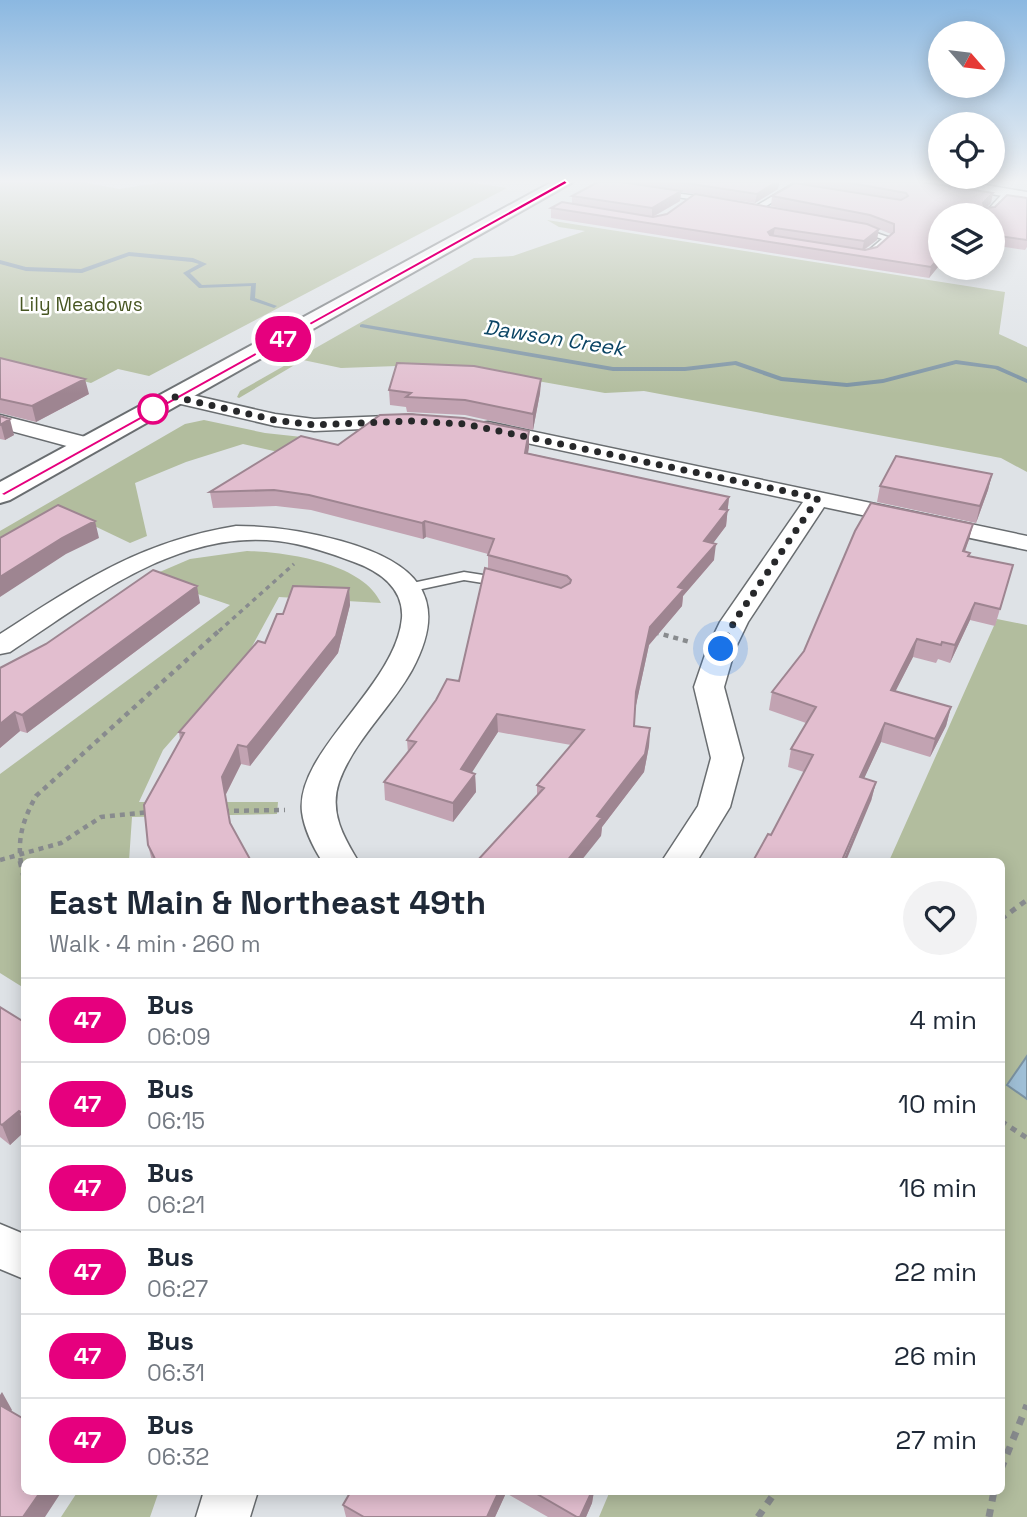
<!DOCTYPE html>
<meta charset="utf-8">
<style>
:root{--surface:#fff;--page:#f2f2f3;--text:#1f2937;--muted:#747a83;--line:#e0e1e3}
body{margin:0;font-family:"Space Grotesk",sans-serif;background:var(--page);color:var(--text);height:100vh;display:flex;flex-direction:column;font-size:26px;white-space:nowrap}
*{box-sizing:border-box;margin:0}
p{font-size:23px;color:var(--muted)}
.icon{flex:none;width:38px;height:38px;fill:none;stroke:currentColor;stroke-width:2;stroke-linecap:round;stroke-linejoin:round}
.map{position:relative;flex:1;overflow:hidden}
.details{position:absolute;left:21px;top:858px;width:984px;height:637px;display:flex;flex-direction:column;background:var(--surface);border-radius:10px;box-shadow:0 4px 18px #0003}
.details>*{flex:none}
.badge{padding:0 14px;border-radius:23px;font-size:24px;line-height:46px}
.needle{width:46px;rotate:118deg}
.fabs{position:absolute;left:928px;top:21px;display:grid;gap:14px}
.fabs a{display:grid;place-items:center;width:77px;height:77px;border-radius:50%;background:var(--surface);box-shadow:0 4px 18px #0003;font-size:35px}
.you{position:absolute;width:35px;height:35px;margin:-18px;border:5px solid #fff;border-radius:50%;background:#1a73e8;box-shadow:0 0 0 10px #1a73e833}
.map>.badge{position:absolute;translate:-50% -50%;box-shadow:0 0 0 4px #fff}
.round{display:grid;place-items:center;flex:none;width:74px;height:74px;border-radius:37px;background:var(--page)}
.headline{display:flex;align-items:center;justify-content:space-between;height:119px;padding:0 28px}
h1{font-size:33px;font-weight:600;line-height:52px}
ul{padding:0;list-style:none}
li{display:flex;align-items:center;gap:21px;height:84px;padding:0 28px;border-top:2px solid var(--line)}
li div{flex:1}
li b{display:block;font-size:26px}
li em{font-style:normal}
li .badge{min-width:77px;font-weight:700;text-align:center}
.map>svg:first-child{display:block}
</style>
<div class="map">
<svg width="1027" height="1517" viewBox="0 0 1027 1517">
<rect width="100%" height="100%" fill="#dee2e6"/>
<path fill="#b2bd9e" d="M0,182H83L119,189L164,182H468L507,188L149,376L118,369L91,383L0,360Z
M547,220L1005,292L999,334L1027,347V472L1001,458L644,391L605,393L481,371L397,366L341,368L303,360L239,398L237,397L240,391L474,258L513,256L585,231L559,227Z
M204,420L265,433L311,438L287,454L243,444L186,462L135,483L147,536L130,543L63,511L0,547V531L185,424Z
M247,551C287,552 363,563 381,603L279,597L249,652L163,750L139,802H278L277,814L132,817L129,861H24V988L0,973V774L230,605L148,577L190,559Z
M997,619L1027,625V1517H599L610,1491H1001V861H889Z
M78,1491H159L150,1517H61Z"/>
<path fill="#9fbfd6" stroke="#7b92a2" stroke-width="2" d="M1027,1056V1099L1007,1085Z"/>
<g fill="none" stroke-linecap="round" stroke-linejoin="round">
<path fill="#7b92a2" fill-rule="evenodd" d="M129,252L193,258L207,264L190,273L202,285L256,283L255,298L277,306L274,308L250,300L251,286L199,288L183,273L199,264L192,262L129,256L82,273L26,271L0,264V260L26,267L81,269Z
M362,324L613,367H685L736,361L782,377L847,383L883,379L956,360L998,366L1027,379V383L995,369L956,364L883,383L847,387L781,381L735,365L685,371H613L360,327V325Z"/>
<defs>
<path id="lane" d="M796,182H804L760,210L737,205L741,203L756,206Z
M659,191L712,198L716,200L712,202L662,195Z
M1005,191L1012,193L991,215H983Z
M856,226L891,238L874,255H868V251L882,239L856,230Z
M464,572L502,578L509,582L502,586L464,580L408,592L401,588L403,585Z"/>
<path id="street" d="M935,182H968L1027,192V200L942,186Z
M175,391L275,414L314,419L412,415L420,416L423,421L420,426L412,427L314,431L275,426L168,401L165,397L168,393Z
M0,415L97,440L100,445L97,450L89,452L0,428Z
M488,422L1027,536V550L824,507L748,622L735,649L724,687L743,758L730,807L697,861H662L698,806L711,758L694,687L707,649L720,622L803,502L480,433L477,428L480,423Z
M236,526C273,526 305,531 341,541C412,561 453,594 412,670C391,708 354,740 339,782C329,812 343,836 358,861H322C313,847 304,828 302,812C295,752 396,686 402,618C404,588 379,571 354,562C330,553 304,544 278,541C177,529 89,600 10,652L0,654V634C81,582 139,542 236,526Z
M0,1224L24,1234V1279L0,1269Z
M204,1491H258L250,1517H196Z"/>
<path id="secondary" d="M552,182H573L10,500L0,503V482Z"/>
</defs>
<use href="#lane" stroke="#696d70" stroke-width="3"/>
<use href="#street" stroke="#696d70" stroke-width="3"/>
<use href="#secondary" stroke="#696d70" stroke-width="4"/>
<path stroke="#888b8e" stroke-width="3.5" stroke-dasharray="4.5 4.5" stroke-linecap="butt" d="M219,631L294,564"/>
<path stroke="#888b8e" stroke-width="4.5" stroke-dasharray="5 5" stroke-linecap="butt" d="M654,632L690,642
M224,811L285,810
M0,860L61,843L101,817L149,812
M21,863C17,837 24,818 36,796L221,629"/>
<path stroke="#888b8e" stroke-width="5" stroke-dasharray="6 6" stroke-linecap="butt" d="M20,861L24,878
M1001,919L1027,900
M1001,1121L1027,1138"/>
<path stroke="#888b8e" stroke-width="7" stroke-dasharray="8 8" stroke-linecap="butt" d="M1001,1469L1027,1405
M758,1517L776,1491
M989,1517L994,1491"/>
<use href="#lane" fill="#fff" fill-rule="evenodd"/>
<use href="#street" fill="#fff" fill-rule="evenodd"/>
<use href="#secondary" fill="#fff" fill-rule="evenodd"/>
</g>
<path fill="#c2a3b2" fill-rule="evenodd" d="M598,182H779L778,189L755,203L681,192L680,201L653,217L840,220L771,206L772,196L805,185V182H922L993,193L991,203L986,208L995,207L1027,198V247L1025,250L992,245V215H940V267H938L929,278L551,218V208L572,203V196ZM876,228L891,234L877,247L864,250L877,240Z
M0,358L89,394L36,422L0,413Z
M541,379L540,393L533,430L465,415L407,412L406,407L390,405L389,390Z
M0,416L14,435L5,440L0,439Z
M529,431V447L528,453L729,497L726,526L713,543L714,560L683,596L682,606L649,645L635,709L634,726L650,728L649,746L644,772L602,827L601,836L537,795V785L571,745L498,732L471,772L475,774L476,792L453,822L385,800L384,782L408,753L407,740L459,681L488,568V554L426,537L423,539L311,510L276,506L213,508L210,492L338,445Z
M992,474L988,490L976,523L877,502L880,486Z
M973,524L965,552L970,553L969,556L1013,565L995,626L970,620L950,663L938,659L936,663L913,657L895,691L951,707L946,726L930,757L881,742L864,778L876,782L871,801L771,835L804,772L788,767L791,749L806,723L769,710L772,692Z
M349,588L350,605L338,653L250,766L241,764L225,796L230,823L251,861H152L148,845L180,740L179,732L265,643L283,614Z
M200,603L27,733L20,731L0,748V668Z
M0,1007L24,1022V1132L10,1145L0,1137Z
M351,1491H594L592,1503L586,1517H548L506,1493L495,1517H346L343,1505Z"/>
<path fill="#9e8591" d="M776,182H779L778,189L755,203L757,194Z
M681,191L680,201L652,217V208Z
M993,193L991,203L981,213L983,203Z
M775,228L773,238L766,242L768,232Z
M879,229L877,240L862,251L864,241Z
M940,257L938,267L929,278L931,267Z
M85,379L89,394L36,422L32,406Z
M541,379L540,393L533,430V414Z
M10,419L14,435L5,440L1,425Z
M529,431V447L525,468V453Z
M992,474L988,490L976,523L980,506Z
M729,497L726,526L702,558L704,541L720,509Z
M95,521L99,538L66,554L0,597V577L62,538Z
M425,521L426,537L423,539L422,523Z
M973,524L969,540L958,568L963,551Z
M716,544L714,560L683,596L682,606L649,645L635,710L636,692L650,627L678,587Z
M197,586L200,603L27,733L22,715Z
M349,588L350,605L338,653L250,766L247,747Z
M975,603L970,620L950,663L955,645Z
M917,639L913,657L887,708L891,690Z
M951,707L946,726L930,757L935,739Z
M15,712L20,731L0,748V724Z
M497,714L498,732L462,788L461,769Z
M885,723L881,742L856,796L860,777Z
M650,728L649,746L644,772L602,827L601,836L581,861H567L597,816Z
M238,745L241,764L225,796L222,777Z
M475,774L476,792L453,822V803Z
M876,782L871,801L846,861H843Z
M19,1111L24,1125V1132L10,1145L2,1125Z
M2,1392L12,1410L5,1420L0,1412V1395Z
M41,1491H62L45,1517H23Z
M499,1491H506V1493L495,1517H487Z
M592,1491H594L592,1503L586,1517H580Z"/>
<path fill="#e2becf" stroke="#9e8591" stroke-width="2" d="M598,182H621L681,191L652,208L572,196Z
M679,182H776L757,194Z
M845,182H922L993,193L983,203L985,208L995,207L1007,195L1027,198V240L992,235V215H940V257L931,267L551,208L562,202L653,217L667,214L695,194L867,224L879,229L864,241L775,228L768,232L770,235L865,250L877,247L894,232V224L870,215L772,196L795,183L901,200L908,196L906,193Z
M0,358L85,379L32,406L0,399Z
M397,363L474,366L541,379L533,414L465,400L406,397L411,393L389,390Z
M409,414L464,418L529,431L525,453L729,497L720,509L728,510L704,541L716,544L678,587L684,589L650,627L636,692L634,726L650,728L645,754L597,816L602,818L567,861H477L544,788L537,785L584,730L497,714L461,769L475,774L453,803L384,782L416,742L407,740L436,700L447,679L459,681L485,568L561,588L570,583L571,580L567,576L488,555L494,539L425,521L422,523L309,495L274,490L210,492L301,436L338,445L380,415Z
M0,416L10,419L0,425Z
M896,456L992,474L980,506L880,486Z
M871,503L973,524L963,551L970,553L968,556L1013,565L1000,609L975,603L955,645L942,642L941,645L917,639L891,690L951,707L935,739L885,723L860,777L876,782L843,858L852,861H753L768,834L771,835L813,755L791,749L816,707L772,692L804,651L855,531Z
M58,505L95,521L62,538L0,577V538Z
M153,570L197,586L22,715L15,712L0,724V668L46,644Z
M293,586L349,588L336,636L247,747L238,745L222,777L230,823L251,861H156L148,845L144,805L184,733L179,732L258,641L265,643L277,614H283Z
M0,1007L24,1022V1114L19,1111L2,1125L0,1124Z
M0,1405L24,1419V1491H41L23,1517H0Z
M351,1491H499L487,1517H364L343,1505Z
M532,1491H592L580,1517H577Z"/>
<linearGradient id="sky" x2="0" y2="1"><stop stop-color="#8bb8e1"/><stop offset="0.46" stop-color="#f0f2f4"/><stop offset="1" stop-color="#f0f2f4" stop-opacity="0"/></linearGradient>
<rect width="1027" height="394" fill="url(#sky)"/>
<path fill="#e6007e" stroke="#fff" stroke-width="2" d="M565,180L568,183L4,496L0,494Z"/>
<g fill="none" stroke-linecap="round" stroke-linejoin="round">
<path stroke="#27282a" stroke-width="7" stroke-dasharray="0 12.6" d="M153,409L175,397L275,420L314,425L410,421L465,424L818,498L734,622L721,649"/>
</g>
<circle fill="#fff" stroke="#e6007e" stroke-width="3.5" cx="153" cy="409" r="14"/>
<g text-anchor="middle" stroke-width="5" stroke-linejoin="round" paint-order="stroke">
<g font-size="19" fill="#475622" stroke="#fff">
<text x="81" y="311">Lily Meadows</text>
</g>
<g font-size="21" font-style="italic" fill="#0a4464" stroke="#fff">
<text transform="translate(554 338) rotate(9)" y="7">Dawson Creek</text>
</g>
</g>
</svg>
<div class="fabs">
<a><svg class="needle" viewBox="-14 -14 28 28"><path d="M0-13l5 13h-10z" fill="#e53935"/><path d="M0 13l5-13h-10z" fill="#747a83"/></svg></a>
<a><svg class="icon" aria-label="locate" viewBox="0 0 24 24"><circle cx="12" cy="12" r="6"/><path d="M12 2v4M12 18v4M2 12h4M18 12h4"/></svg></a>
<a><svg class="icon" aria-label="layers" viewBox="0 0 24 24"><path d="M12 4l9 5-9 5-9-5zM3 14l9 5 9-5"/></svg></a>
</div>
<div class="you" style="left:721px;top:649px"></div>
<b class="badge" style="left:283px;top:339px;background:#e6007e;color:#fff">47</b>
<section class="details">
<div class="headline"><div><h1>East Main &amp; Northeast 49th</h1><p>Walk · 4 min · 260 m</p></div><a class="round"><svg class="icon" aria-label="heart" viewBox="0 0 24 24"><path d="M12 20l-8-8c-3-5 5-10 8-4 3-6 11-1 8 4z"/></svg></a></div>
<ul>
<li><span class="badge" style="background:#e6007e;color:#fff">47</span><div><b>Bus</b><p>06:09</p></div><em>4 min</em></li>
<li><span class="badge" style="background:#e6007e;color:#fff">47</span><div><b>Bus</b><p>06:15</p></div><em>10 min</em></li>
<li><span class="badge" style="background:#e6007e;color:#fff">47</span><div><b>Bus</b><p>06:21</p></div><em>16 min</em></li>
<li><span class="badge" style="background:#e6007e;color:#fff">47</span><div><b>Bus</b><p>06:27</p></div><em>22 min</em></li>
<li><span class="badge" style="background:#e6007e;color:#fff">47</span><div><b>Bus</b><p>06:31</p></div><em>26 min</em></li>
<li><span class="badge" style="background:#e6007e;color:#fff">47</span><div><b>Bus</b><p>06:32</p></div><em>27 min</em></li>
</ul>
</section>
</div>
